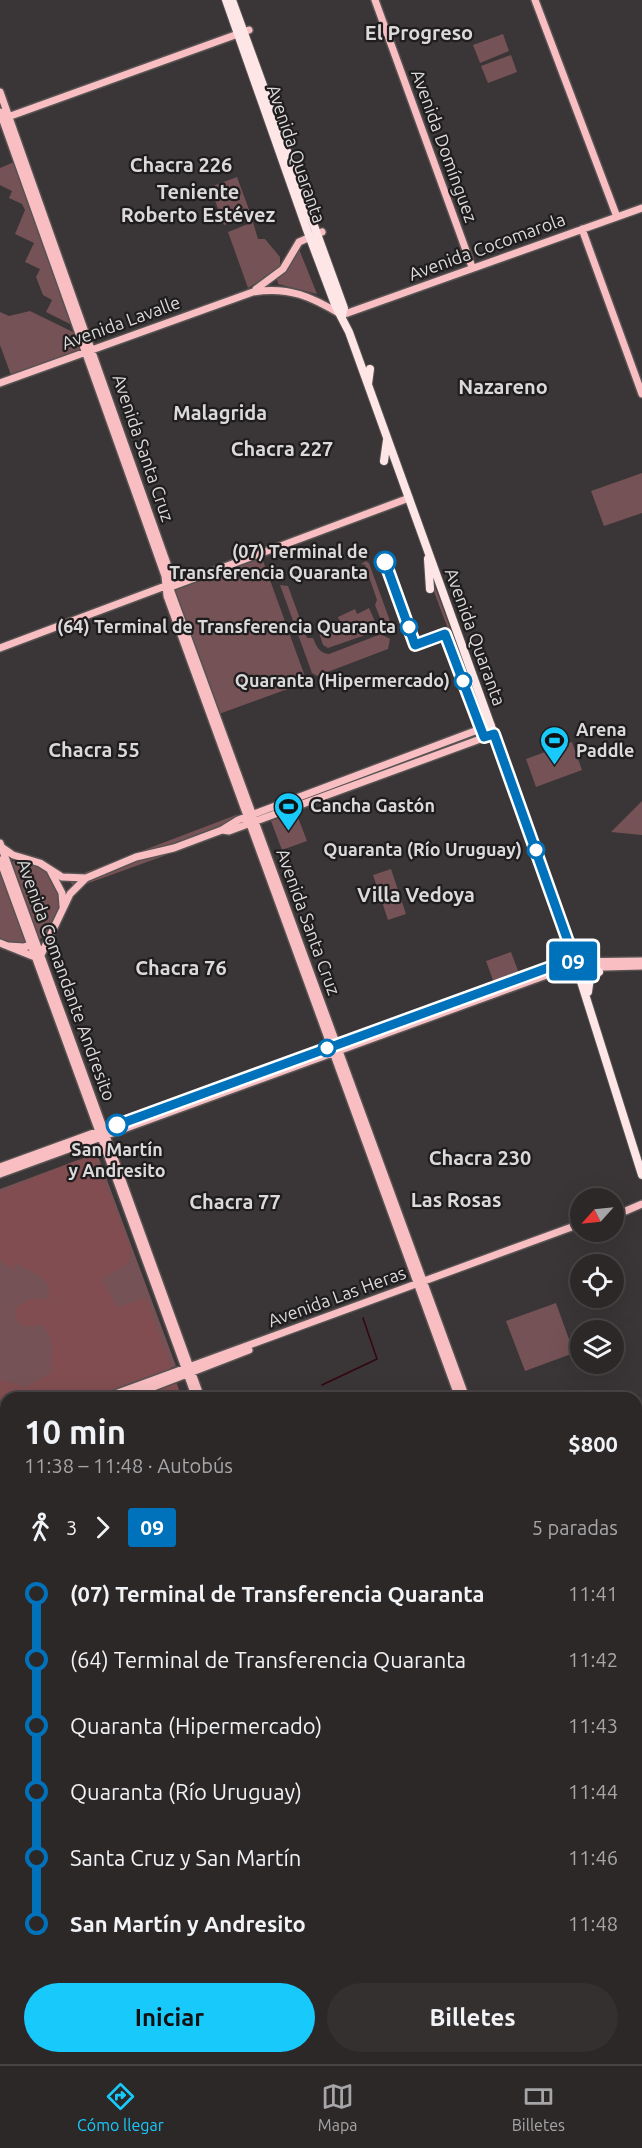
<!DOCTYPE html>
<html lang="es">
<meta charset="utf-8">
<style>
:root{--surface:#2c2828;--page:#343030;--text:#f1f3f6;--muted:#a6a6a8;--line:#484445;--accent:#18cafc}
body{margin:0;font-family:Ubuntu,sans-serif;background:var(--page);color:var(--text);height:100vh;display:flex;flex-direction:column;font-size:22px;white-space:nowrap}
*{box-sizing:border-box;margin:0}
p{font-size:20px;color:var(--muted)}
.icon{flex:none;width:33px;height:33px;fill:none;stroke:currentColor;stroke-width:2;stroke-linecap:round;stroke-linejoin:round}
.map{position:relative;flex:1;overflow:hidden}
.side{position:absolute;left:0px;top:1392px;width:642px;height:672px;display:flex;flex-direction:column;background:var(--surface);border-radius:18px 18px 0 0;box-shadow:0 6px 24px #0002,0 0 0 2px var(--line)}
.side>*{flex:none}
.badge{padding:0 12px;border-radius:4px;font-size:21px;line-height:39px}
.needle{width:39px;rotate:243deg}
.controls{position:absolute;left:570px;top:1188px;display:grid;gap:12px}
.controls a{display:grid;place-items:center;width:54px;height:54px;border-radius:50%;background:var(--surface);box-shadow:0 6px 24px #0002,0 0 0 2px var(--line);font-size:30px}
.map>.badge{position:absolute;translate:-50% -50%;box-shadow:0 0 0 3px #fff}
.legs{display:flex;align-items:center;gap:9px;height:66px;padding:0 24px;font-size:20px}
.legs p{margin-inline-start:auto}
.overview{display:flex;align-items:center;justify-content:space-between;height:102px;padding:0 24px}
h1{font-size:33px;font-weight:600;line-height:45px}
.cta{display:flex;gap:12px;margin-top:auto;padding:12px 24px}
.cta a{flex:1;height:69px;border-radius:36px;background:var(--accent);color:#111;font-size:24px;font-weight:600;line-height:69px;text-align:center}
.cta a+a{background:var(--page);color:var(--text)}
ul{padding:0 24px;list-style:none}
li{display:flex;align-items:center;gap:21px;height:66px;font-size:22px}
li i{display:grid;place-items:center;width:9px;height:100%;margin:0 8px;background:currentColor}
li i::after{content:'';width:15px;height:15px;margin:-8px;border:4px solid;border-radius:50%;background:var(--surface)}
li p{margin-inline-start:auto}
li:first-child i{background:linear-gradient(#0000 50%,currentColor 0)}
li:last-child i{background:linear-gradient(currentColor 50%,#0000 0)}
.menu{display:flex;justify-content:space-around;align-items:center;height:84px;border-top:2px solid var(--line);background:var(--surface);font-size:16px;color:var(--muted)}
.menu a{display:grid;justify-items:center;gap:3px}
.menu .active{color:var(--accent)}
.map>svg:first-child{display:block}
</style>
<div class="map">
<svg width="642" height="2064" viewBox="0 0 642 2064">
<rect width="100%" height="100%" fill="#3a3536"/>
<path fill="#755255" d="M503,34L509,51L480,63L473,45Z
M511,55L517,72L488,83L481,66Z
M14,162L74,326L46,312L52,300L43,295L36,277L40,269L25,262L34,243L15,234L25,210L22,204L9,198L12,191L0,185V168Z
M237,177L251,215L224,225L210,187Z
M253,222L258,239H265L280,257V269L248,288L228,232Z
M299,249L317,294L278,284L277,279L289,266Z
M30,311L77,334L82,349L11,375L0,345V312L9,316Z
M642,473V513L604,526L591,491Z
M262,558L307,682L219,714L174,590Z
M366,561L369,563L390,621L387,626L382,623L375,605L377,600L365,565L361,564Z
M430,573L483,718L482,720L433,589Z
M280,585L288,586L307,638H313C317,647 319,653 329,654L381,634L390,639L388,649L317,676L312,673Z
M369,608L377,626L374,632L328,648L323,645L319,633L340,622L338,617L355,609L357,614Z
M572,742L582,770L536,787L526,759Z
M642,801V835L611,832Z
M296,812L307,841L282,850L271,821Z
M236,815L241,828L75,888L68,879Z
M18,860C92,873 55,968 0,940V865Z
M391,869L406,914L388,920L373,875Z
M511,952L520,976L498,984L494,983L486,961Z
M97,1153L176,1366L87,1398H6V1428L0,1430V1189Z
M556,1303L574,1353L525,1371L506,1321Z
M6,1441V1578L0,1561V1443Z
M179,2058H431L432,2059L417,2064H181Z"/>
<path fill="#814d51" d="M95,1156L131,1250L128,1263L102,1279L117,1308L146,1298L182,1398H6V1421L0,1423V1380L27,1387L51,1373C50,1355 57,1340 42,1325L22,1326L16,1319L15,1309L30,1299H49C53,1278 31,1272 15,1262V1271L0,1260V1192L73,1162Z"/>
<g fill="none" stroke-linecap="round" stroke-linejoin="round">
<path stroke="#33070f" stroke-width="1.5" d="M322,1385L377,1359L363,1318
M306,2058L308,2064"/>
<defs>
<path id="major" d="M375,0L472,267
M535,0L617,217
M0,92L171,575L170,589L466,1398
M0,112L148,528L165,576L167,596L459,1398
M5,118L249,30
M582,229L642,394
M256,289L283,269L299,242L322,232
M0,383L253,292C289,286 312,297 342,315L642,208
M168,588L409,498
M0,648L168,585
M222,830L229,831L494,734
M0,843L201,1398
M3,848L13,855L40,863L62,877L86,878L136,857L174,848L222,830L238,820L491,725
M0,860L196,1398
M51,872L62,893L63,906
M0,943L35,957
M8,946L24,947L35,944
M41,955L70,894L86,878
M0,1167L564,962L642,961
M0,1174L566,968L642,966
M614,1216L642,1204
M104,1398L580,1224
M125,1398L249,1350
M0,1435L6,1433
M0,1443L6,1441
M636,1463L642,1460
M636,1472L642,1469
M0,1582L6,1598
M0,1700L6,1698
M636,1726L642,1724
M636,1734L642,1732
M636,1868L642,1885
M636,1886L642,1903
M0,1959L6,1957
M0,1966L6,1964
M636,1989L642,1987
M636,1997L642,1994
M172,2058L175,2064
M433,2064L449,2058
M450,2064L467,2058"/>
<path id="highway" d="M226,0L307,230L336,307L349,332L566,934L642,1175
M232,0L344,308L342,315
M368,384L370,369
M384,461L387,440
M428,559L430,589
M588,992L590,978L599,972"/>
</defs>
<use href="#major" stroke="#575353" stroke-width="10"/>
<use href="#highway" stroke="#575353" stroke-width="10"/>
<use href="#major" stroke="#f8bec1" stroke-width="7"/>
<use href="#highway" stroke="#fee6e7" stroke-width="8"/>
</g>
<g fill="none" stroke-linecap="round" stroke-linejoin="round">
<defs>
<path id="line-1" d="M117,1125L564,962L575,961L494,734L484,737L445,634L415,645L385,562"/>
</defs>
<use href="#line-1" stroke="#fff" stroke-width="14"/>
<use href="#line-1" stroke="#0072bc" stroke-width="9"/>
</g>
<defs>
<symbol id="stadium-pin" viewBox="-11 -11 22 30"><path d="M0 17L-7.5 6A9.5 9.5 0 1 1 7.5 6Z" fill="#18cafc" stroke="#1f1d1e"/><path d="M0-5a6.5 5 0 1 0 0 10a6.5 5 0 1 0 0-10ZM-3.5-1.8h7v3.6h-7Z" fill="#111"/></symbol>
</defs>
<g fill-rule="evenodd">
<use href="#stadium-pin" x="538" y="724" width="33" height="45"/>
<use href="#stadium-pin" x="272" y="790" width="33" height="45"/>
</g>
<g fill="#fff" stroke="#0072bc" stroke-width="3">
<circle cx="385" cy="562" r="10"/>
<circle cx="409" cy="627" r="8"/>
<circle cx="463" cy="681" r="8"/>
<circle cx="536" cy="850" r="8"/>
<circle cx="327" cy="1048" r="8"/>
<circle cx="117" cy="1125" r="10"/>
</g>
<g text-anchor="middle" stroke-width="4.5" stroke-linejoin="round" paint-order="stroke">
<g font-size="18" fill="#dbd9d9" stroke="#1f1d1e">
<text transform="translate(444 146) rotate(70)" y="6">Avenida Domínguez</text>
<text transform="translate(296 154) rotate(71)" y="6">Avenida Quaranta</text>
<text transform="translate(487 247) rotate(-20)" y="6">Avenida Cocomarola</text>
<text transform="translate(121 323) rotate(-20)" y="6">Avenida Lavalle</text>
<text transform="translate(143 448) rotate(71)" y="6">Avenida Santa Cruz</text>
<text transform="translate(475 637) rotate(70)" y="6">Avenida Quaranta</text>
<text transform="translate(308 922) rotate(70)" y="6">Avenida Santa Cruz</text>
<text transform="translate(66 980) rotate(70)" y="6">Avenida Comandante Andresito</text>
<text transform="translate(337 1297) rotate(-20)" y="6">Avenida Las Heras</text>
</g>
<g font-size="18" font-weight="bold" fill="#dbd9d9" stroke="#1f1d1e" text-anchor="end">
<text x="368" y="558">(07) Terminal de<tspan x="368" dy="21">Transferencia Quaranta</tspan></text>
<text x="396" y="633">(64) Terminal de Transferencia Quaranta</text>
<text x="450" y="687">Quaranta (Hipermercado)</text>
<text x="522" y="856">Quaranta (Río Uruguay)</text>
<text x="117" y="1156" text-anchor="middle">San Martín<tspan x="117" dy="21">y Andresito</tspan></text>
</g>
<g font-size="18" font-weight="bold" fill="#dbd9d9" stroke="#1f1d1e" text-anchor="start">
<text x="576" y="736">Arena<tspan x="576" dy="21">Paddle</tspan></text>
<text x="310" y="812">Cancha Gastón</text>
</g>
<g font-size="20" font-weight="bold" fill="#dbd9d9" stroke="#1f1d1e">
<text x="419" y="40">El Progreso</text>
<text x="181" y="172">Chacra 226</text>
<text x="198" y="199">Teniente<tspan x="198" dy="23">Roberto Estévez</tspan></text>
<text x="503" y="394">Nazareno</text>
<text x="220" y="420">Malagrida</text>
<text x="282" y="456">Chacra 227</text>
<text x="94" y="757">Chacra 55</text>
<text x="416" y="902">Villa Vedoya</text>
<text x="181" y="975">Chacra 76</text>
<text x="480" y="1165">Chacra 230</text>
<text x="456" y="1207">Las Rosas</text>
<text x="235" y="1209">Chacra 77</text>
</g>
</g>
</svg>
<div class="controls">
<a><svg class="needle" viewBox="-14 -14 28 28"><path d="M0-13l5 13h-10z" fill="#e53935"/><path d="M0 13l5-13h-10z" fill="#a6a6a8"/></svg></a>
<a><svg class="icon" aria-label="locate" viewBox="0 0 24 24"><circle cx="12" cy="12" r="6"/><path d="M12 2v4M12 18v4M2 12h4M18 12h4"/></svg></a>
<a><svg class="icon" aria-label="layers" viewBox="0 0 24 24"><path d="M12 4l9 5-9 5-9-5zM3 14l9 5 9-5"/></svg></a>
</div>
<b class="badge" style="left:573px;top:961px;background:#0072bc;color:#fff">09</b>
<section class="side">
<div class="overview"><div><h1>10 min</h1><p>11:38 – 11:48 · Autobús</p></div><b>$800</b></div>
<div class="legs"><svg class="icon" aria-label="walk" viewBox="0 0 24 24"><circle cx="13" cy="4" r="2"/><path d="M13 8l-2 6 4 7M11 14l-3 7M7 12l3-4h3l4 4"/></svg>3<svg class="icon" aria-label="forward" viewBox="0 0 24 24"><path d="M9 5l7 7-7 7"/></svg><b class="badge" style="background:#0072bc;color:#fff">09</b><p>5 paradas</p></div>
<ul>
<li><i style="color:#0072bc"></i><b>(07) Terminal de Transferencia Quaranta</b><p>11:41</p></li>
<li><i style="color:#0072bc"></i><span>(64) Terminal de Transferencia Quaranta</span><p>11:42</p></li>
<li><i style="color:#0072bc"></i><span>Quaranta (Hipermercado)</span><p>11:43</p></li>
<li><i style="color:#0072bc"></i><span>Quaranta (Río Uruguay)</span><p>11:44</p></li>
<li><i style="color:#0072bc"></i><span>Santa Cruz y San Martín</span><p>11:46</p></li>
<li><i style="color:#0072bc"></i><b>San Martín y Andresito</b><p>11:48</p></li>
</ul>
<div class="cta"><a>Iniciar</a><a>Billetes</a></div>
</section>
</div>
<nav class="menu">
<a class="active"><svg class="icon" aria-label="directions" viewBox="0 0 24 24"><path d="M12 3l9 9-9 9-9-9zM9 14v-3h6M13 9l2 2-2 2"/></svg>Cómo llegar</a>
<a><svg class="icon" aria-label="map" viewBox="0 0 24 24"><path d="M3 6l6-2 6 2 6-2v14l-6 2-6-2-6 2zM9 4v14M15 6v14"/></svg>Mapa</a>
<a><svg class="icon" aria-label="tickets" viewBox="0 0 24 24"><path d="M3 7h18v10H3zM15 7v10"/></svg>Billetes</a>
</nav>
